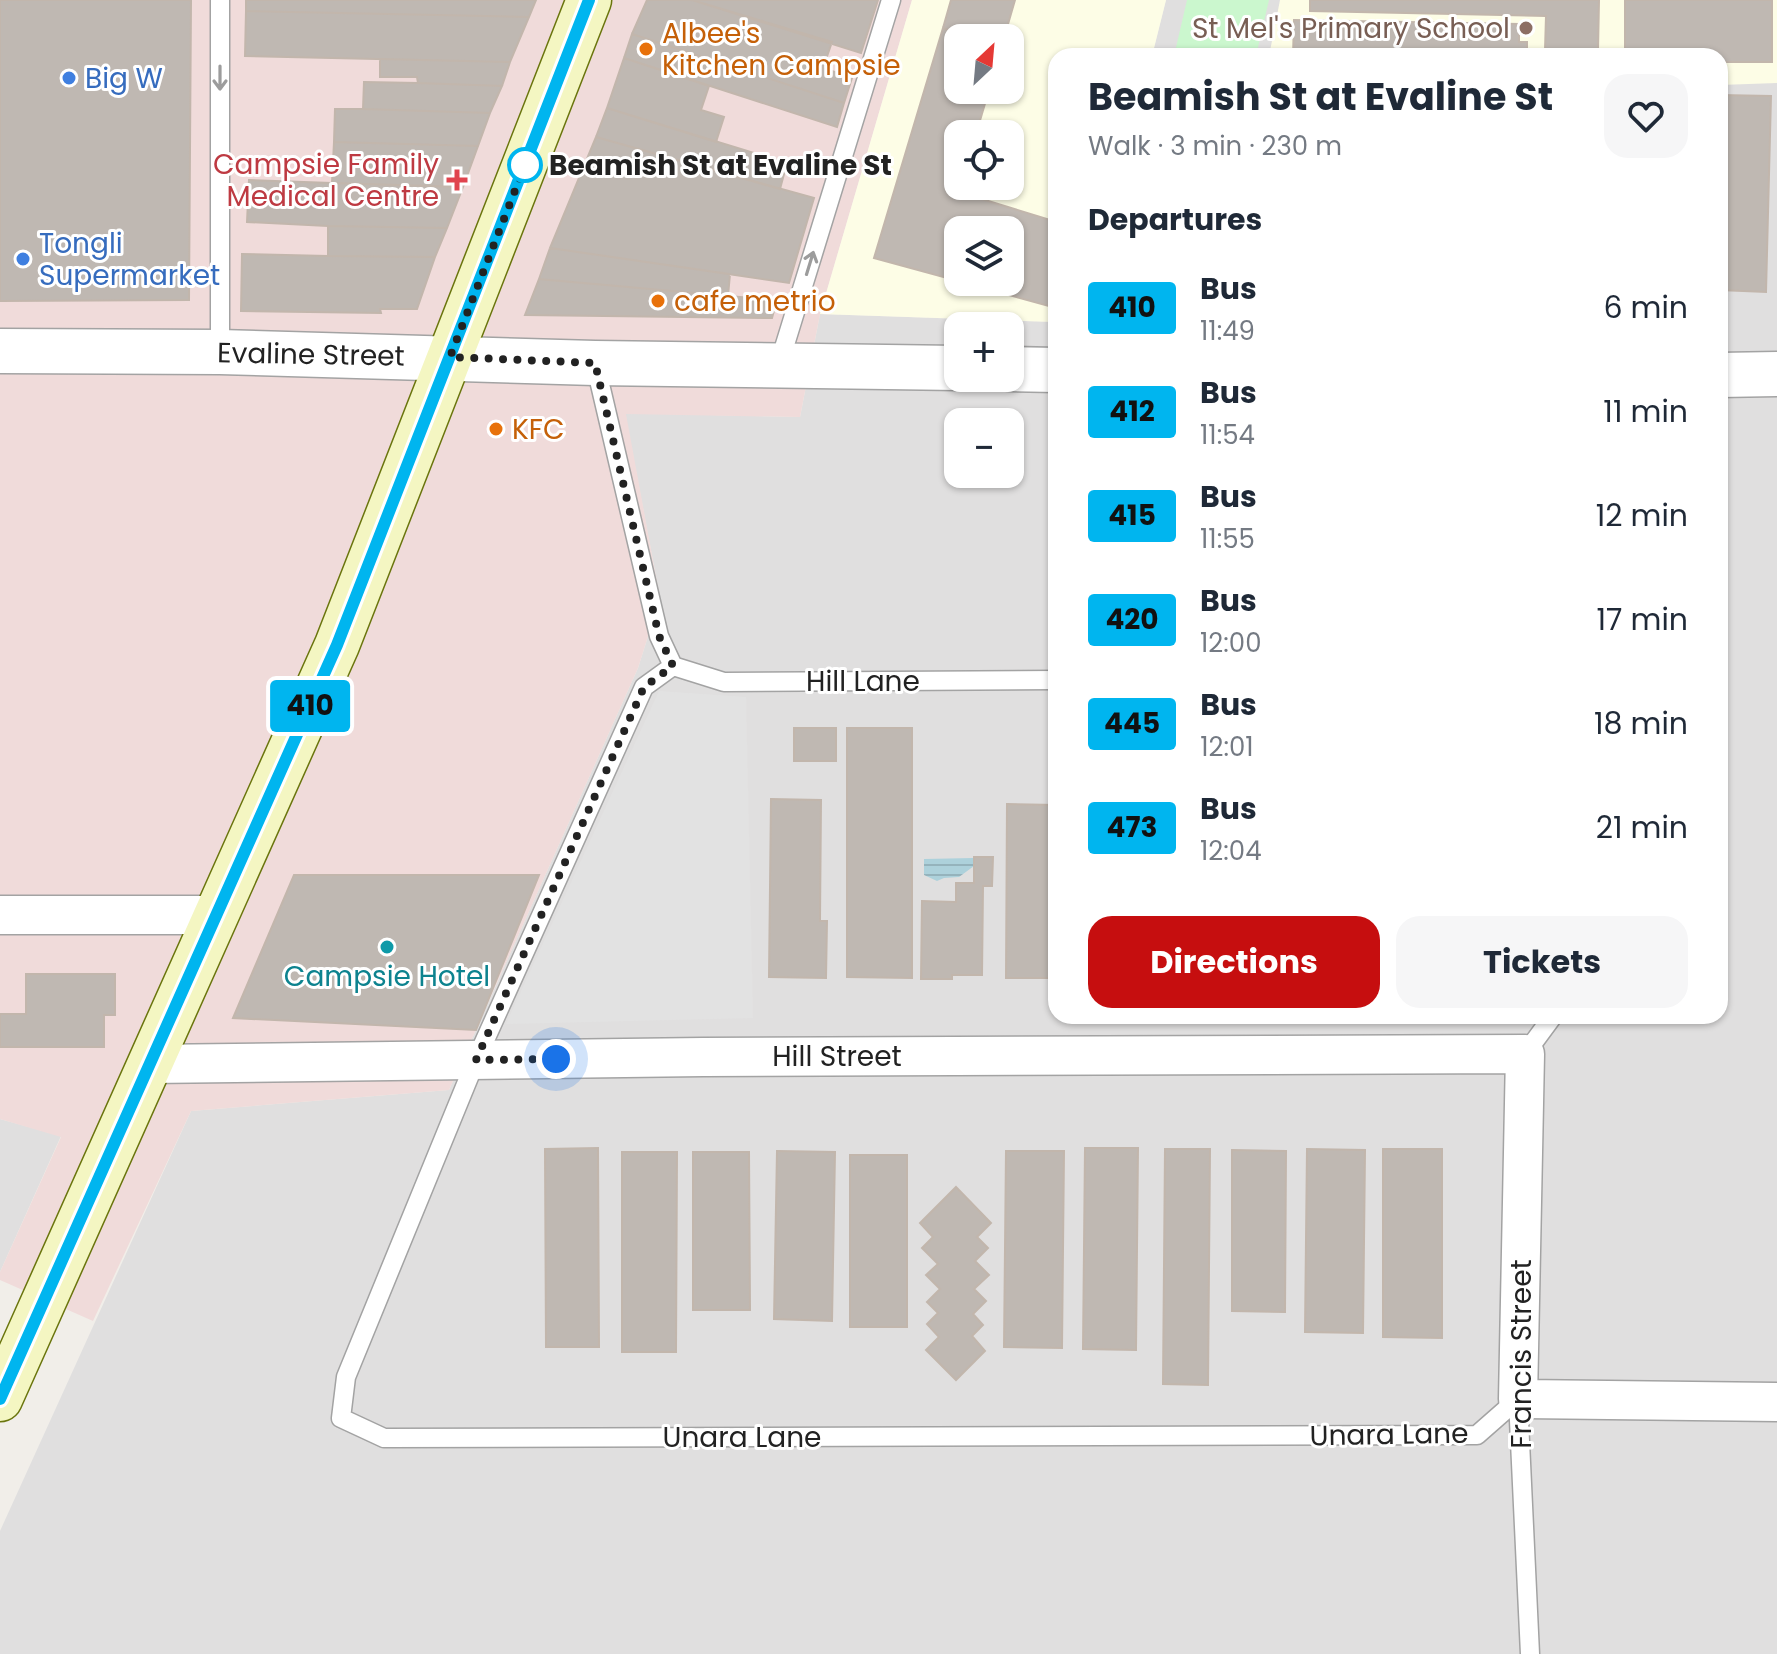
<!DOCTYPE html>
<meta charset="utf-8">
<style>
:root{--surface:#fff;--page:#f6f6f7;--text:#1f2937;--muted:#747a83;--accent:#c60e0f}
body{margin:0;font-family:Poppins,sans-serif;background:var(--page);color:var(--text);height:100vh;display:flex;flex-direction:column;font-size:30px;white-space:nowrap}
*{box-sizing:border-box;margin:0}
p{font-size:26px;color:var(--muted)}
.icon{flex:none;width:44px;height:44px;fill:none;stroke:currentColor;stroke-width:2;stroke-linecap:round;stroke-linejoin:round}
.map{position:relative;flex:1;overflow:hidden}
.drawer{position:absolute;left:1048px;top:48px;width:680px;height:976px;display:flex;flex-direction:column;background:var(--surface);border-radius:24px;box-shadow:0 2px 6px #0004}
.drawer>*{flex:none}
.badge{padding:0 16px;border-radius:6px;font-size:28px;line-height:52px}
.needle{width:52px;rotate:26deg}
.controls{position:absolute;left:944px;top:24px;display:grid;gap:16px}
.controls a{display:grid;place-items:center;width:80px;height:80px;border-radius:16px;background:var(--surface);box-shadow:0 2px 6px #0004;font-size:40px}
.you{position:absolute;width:40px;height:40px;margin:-20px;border:6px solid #fff;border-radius:50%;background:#1a73e8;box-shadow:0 0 0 12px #1a73e833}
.map>.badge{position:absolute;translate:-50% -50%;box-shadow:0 0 0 4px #fff}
h2{padding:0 40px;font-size:30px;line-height:72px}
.round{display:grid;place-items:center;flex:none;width:84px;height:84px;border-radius:24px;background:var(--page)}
.summary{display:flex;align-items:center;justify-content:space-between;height:136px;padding:0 40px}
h1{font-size:38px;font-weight:700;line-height:60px}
.button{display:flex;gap:16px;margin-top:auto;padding:16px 40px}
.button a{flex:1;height:92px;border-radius:24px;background:var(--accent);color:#fff;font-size:32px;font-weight:700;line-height:92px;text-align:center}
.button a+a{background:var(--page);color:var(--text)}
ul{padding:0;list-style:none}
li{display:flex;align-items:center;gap:24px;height:104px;padding:0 40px}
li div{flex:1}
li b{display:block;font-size:30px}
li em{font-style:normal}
li .badge{min-width:88px;font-weight:700;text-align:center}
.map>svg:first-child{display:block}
</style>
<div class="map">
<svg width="1777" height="1654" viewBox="0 0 1777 1654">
<defs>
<pattern id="water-rules" width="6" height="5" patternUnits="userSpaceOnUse" patternTransform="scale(2)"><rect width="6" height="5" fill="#add1db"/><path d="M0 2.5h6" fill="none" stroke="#95b3bc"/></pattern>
</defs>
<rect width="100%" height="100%" fill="#f1eee9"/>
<path fill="#e0dfdf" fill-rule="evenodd" d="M1166,0H1777V1654H0V1531L191,1111L449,1090L638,668L660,598L625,413L800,417L820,314L1056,322V1016H1720V56H1152ZM958,326H1010V378H958ZM958,422H1010V474H958Z
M0,1119L61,1136L0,1272Z"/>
<path fill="#f0dbda" d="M0,0H912L820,314L800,417L626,414L660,598L638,668L449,1090L191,1111L93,1321L0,1280V1272L61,1137L0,1119Z"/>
<path fill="#fdfde6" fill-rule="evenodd" d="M912,0H1166L1152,56H1056V322L820,314ZM958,38H1010V90H958ZM958,134H1010V186H958ZM958,230H1010V282H958Z
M1280,0H1777V83L1720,85V56H1269Z"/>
<path fill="#cbf7ce" d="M1187,0H1269L1256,56H1174Z"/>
<path fill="#e2e2e2" d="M659,691L746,697L753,1018L506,1024Z"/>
<path fill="url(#water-rules)" d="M973,858L974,866L959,877L944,878L937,881L924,875V859Z"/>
<path fill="#bfb8b2" stroke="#c2b6ac" stroke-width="2" d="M0,0H191L189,300L0,301Z
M246,0H536L529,17L246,11Z
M647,0H692L832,42L823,68L852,78L844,103L632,34Z
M692,0H878L861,53Z
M951,0H1015L1004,38H974L943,28Z
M1310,0H1599L1598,51L1545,50L1546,16L1310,11Z
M1625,0H1772V62H1720V56H1625Z
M246,11L529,17L510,62L245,56Z
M1294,20L1519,24V42H1527V56H1293Z
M943,28L974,38H958V90H989L976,134H958L959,192L1050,220L1056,197V308L962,282H1010V230H958V281L874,258Z
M632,34L844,103L837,127L624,58Z
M624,58L709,86L701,110L724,117L716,142L607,108Z
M380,59L510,62L502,86L418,83L417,77H380Z
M364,82L418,83L502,86L490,113L363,109Z
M1720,95L1771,96L1766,292L1720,290Z
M607,108L787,163L780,189L596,137Z
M335,109H363L490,113L478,146L334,142Z
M596,137L814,198L789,283L550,248Z
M334,142L478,146L463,187L332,183Z
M249,180L332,183L463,187L447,228L328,226L247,222Z
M328,226L447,228L435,257L328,256Z
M550,248L730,274L728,296L539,279Z
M242,254L328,256L435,257L417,309H380L381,313L241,311Z
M539,279L728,296L777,300L772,318L525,315Z
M794,728H836V761H794Z
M847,728H912V978L847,977Z
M771,799L821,800L820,921H827L826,978L769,977Z
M1007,804L1056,805V978H1006Z
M974,857H993L992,886H983L982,975H952V979H921L922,901L956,902V883H974Z
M294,875H539L476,1030L233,1018Z
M26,974H115V1015H104V1047H0V1014H26Z
M598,1148L599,1347H546L545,1149Z
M1085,1148H1138L1136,1350L1083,1349Z
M1165,1149H1210L1208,1385L1163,1384Z
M1307,1149L1365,1150L1363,1333L1305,1332Z
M1383,1149H1442V1338L1383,1337Z
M1232,1150L1286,1151L1285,1312L1232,1311Z
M777,1151L835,1152L832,1321L774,1319Z
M1006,1151H1064L1062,1348L1004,1347Z
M622,1152H677L676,1352H622Z
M693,1152H749L750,1310H693Z
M850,1155H907V1327H850Z
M956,1187L991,1223L977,1237L988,1248L975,1261L989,1275L974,1289L986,1301L973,1314L983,1325L972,1336L985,1351L956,1380L926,1350L939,1337L927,1324L938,1313L927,1302L940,1289L926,1275L938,1264L922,1248L933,1237L920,1223Z"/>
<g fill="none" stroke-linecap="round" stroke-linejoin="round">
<defs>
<path id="service" d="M220,0V352
M595,363L659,636L673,666L724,682L1056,680
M779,364L891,0
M673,666L644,687L476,1060L346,1377L341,1418L384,1438L1477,1435L1518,1399
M1525,1054L1553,1016
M1518,1399L1530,1654"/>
<path id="minor" d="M0,915H218
M150,1064L703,1057L1525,1054L1518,1399L1777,1402"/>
<path id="tertiary" d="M0,351L220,352L595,363L958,368
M1010,369L1056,370
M1720,375L1777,374"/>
<path id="secondary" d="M0,1399L337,645L589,0"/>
</defs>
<use href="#service" stroke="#a3a3a3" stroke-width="21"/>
<use href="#minor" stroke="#a3a3a3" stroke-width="41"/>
<use href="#tertiary" stroke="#a3a3a3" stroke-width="47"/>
<use href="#secondary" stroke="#6a750d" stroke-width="47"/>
<use href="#service" stroke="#fff" stroke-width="18"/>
<use href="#minor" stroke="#fff" stroke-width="38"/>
<use href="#tertiary" stroke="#fff" stroke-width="44"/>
<use href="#secondary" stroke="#f4f6c2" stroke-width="44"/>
</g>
<defs><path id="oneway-shaft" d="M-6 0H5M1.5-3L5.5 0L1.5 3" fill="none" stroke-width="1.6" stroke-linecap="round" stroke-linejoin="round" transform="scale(2)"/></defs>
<g stroke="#9c9c9c">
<use href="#oneway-shaft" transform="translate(220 78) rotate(90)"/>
<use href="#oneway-shaft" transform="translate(810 263) rotate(-73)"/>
</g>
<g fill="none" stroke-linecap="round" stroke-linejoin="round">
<defs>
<path id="line" d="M0,1399L337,645L589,0"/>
</defs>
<use href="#line" stroke="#fff" stroke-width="18"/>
<use href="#line" stroke="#00b5ef" stroke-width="12"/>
<path stroke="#222" stroke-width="8" stroke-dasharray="0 14.4" d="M525,165L450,357L595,363L659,636L673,666L644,687L476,1060L556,1059"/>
</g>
<circle fill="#8d6e63" stroke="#fff" stroke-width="3" cx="1526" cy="28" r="8"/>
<g fill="#e8710a" stroke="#fff" stroke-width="3">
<circle cx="646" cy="49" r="8"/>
<circle cx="658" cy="301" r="8"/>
<circle cx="496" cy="429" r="8"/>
</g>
<g fill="#3f7fe0" stroke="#fff" stroke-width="3">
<circle cx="69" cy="78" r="8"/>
<circle cx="23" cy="259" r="8"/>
</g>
<circle fill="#fff" stroke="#00b5ef" stroke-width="4" cx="525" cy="165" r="16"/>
<path fill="#e0444e" stroke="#fff" stroke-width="3" d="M453 168h8v8h8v8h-8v8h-8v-8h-8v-8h8z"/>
<circle fill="#0f9aa8" stroke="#fff" stroke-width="3" cx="387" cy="947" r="8"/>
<g text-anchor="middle" stroke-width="6" stroke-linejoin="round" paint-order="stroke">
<g font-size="28" fill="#785e54" stroke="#fff" text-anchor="end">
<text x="1510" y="38">St Mel's Primary School</text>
</g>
<g font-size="28" fill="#c56008" stroke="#fff" text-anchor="start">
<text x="662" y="43">Albee's<tspan x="662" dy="32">Kitchen Campsie</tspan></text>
<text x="674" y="311">cafe metrio</text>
<text x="512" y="439">KFC</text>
</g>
<g font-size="28" fill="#366cbe" stroke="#fff" text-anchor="start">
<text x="85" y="88">Big W</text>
<text x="39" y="253">Tongli<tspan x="39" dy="32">Supermarket</tspan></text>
</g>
<g font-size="28" fill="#be3a42" stroke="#fff" text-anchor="end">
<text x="439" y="174">Campsie Family<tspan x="439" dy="32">Medical Centre</tspan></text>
</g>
<g font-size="28" font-weight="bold" fill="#222" stroke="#fff" text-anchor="start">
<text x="549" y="175">Beamish St at Evaline St</text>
</g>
<g font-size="28" fill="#222" stroke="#fff">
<text transform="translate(311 354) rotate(1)" y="10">Evaline Street</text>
<text x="863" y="691">Hill Lane</text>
<text x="837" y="1066">Hill Street</text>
<text transform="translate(1521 1354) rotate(-90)" y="10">Francis Street</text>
<text transform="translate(1389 1434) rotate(-1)" y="10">Unara Lane</text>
<text x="742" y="1447">Unara Lane</text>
</g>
<g font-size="28" fill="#0d838f" stroke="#fff">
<text x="387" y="986">Campsie Hotel</text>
</g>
</g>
</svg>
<div class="controls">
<a><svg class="needle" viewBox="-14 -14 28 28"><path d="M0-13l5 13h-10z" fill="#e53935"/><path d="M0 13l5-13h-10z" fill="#747a83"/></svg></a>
<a><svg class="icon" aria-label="locate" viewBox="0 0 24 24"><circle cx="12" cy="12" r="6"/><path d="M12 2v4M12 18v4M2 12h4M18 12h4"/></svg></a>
<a><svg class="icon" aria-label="layers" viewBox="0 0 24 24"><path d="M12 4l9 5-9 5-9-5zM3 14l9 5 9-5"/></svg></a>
<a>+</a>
<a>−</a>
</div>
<div class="you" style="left:556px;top:1059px"></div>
<b class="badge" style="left:310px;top:706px;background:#00b5ef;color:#111">410</b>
<section class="drawer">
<div class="summary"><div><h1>Beamish St at Evaline St</h1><p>Walk · 3 min · 230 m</p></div><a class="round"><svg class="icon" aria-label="heart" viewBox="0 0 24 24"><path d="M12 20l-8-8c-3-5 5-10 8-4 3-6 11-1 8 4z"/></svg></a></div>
<h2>Departures</h2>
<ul>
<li><span class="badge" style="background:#00b5ef;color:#111">410</span><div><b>Bus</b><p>11:49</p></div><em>6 min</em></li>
<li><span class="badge" style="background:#00b5ef;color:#111">412</span><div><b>Bus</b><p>11:54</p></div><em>11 min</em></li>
<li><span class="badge" style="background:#00b5ef;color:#111">415</span><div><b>Bus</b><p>11:55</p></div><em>12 min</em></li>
<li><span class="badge" style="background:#00b5ef;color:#111">420</span><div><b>Bus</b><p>12:00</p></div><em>17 min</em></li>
<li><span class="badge" style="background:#00b5ef;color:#111">445</span><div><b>Bus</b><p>12:01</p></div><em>18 min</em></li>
<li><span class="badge" style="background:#00b5ef;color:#111">473</span><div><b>Bus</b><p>12:04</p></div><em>21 min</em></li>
</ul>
<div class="button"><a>Directions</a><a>Tickets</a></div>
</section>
</div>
